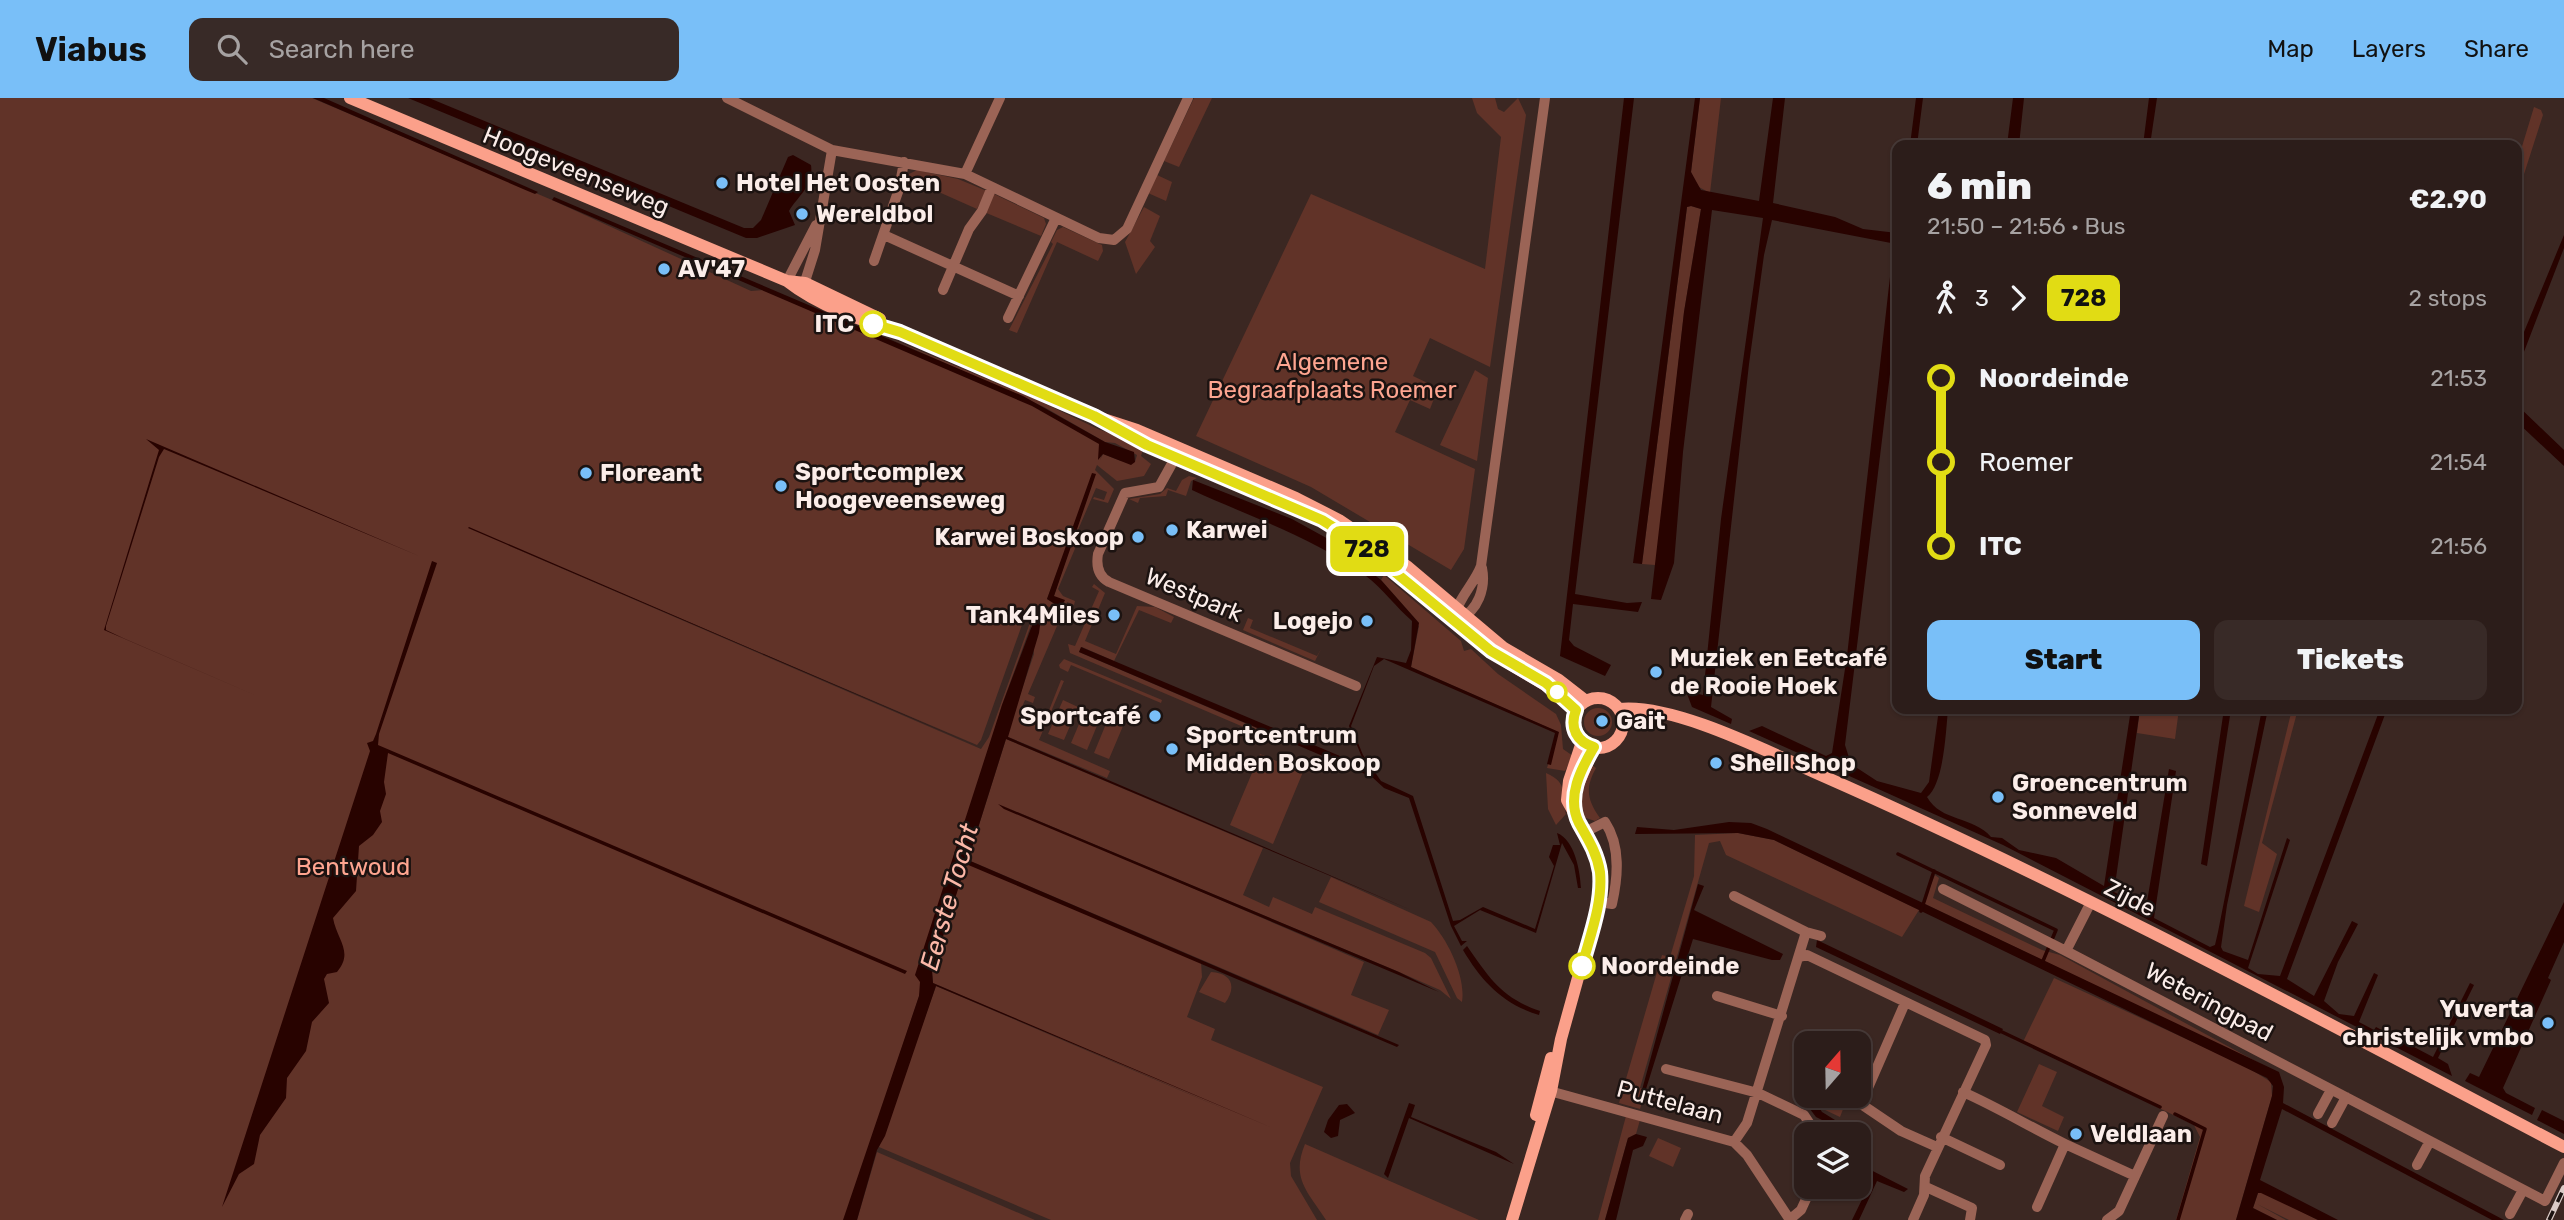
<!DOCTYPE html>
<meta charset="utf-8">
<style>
:root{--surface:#2c1d1a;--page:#382a27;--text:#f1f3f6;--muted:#a6a2a2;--line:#483b39;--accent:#79bff8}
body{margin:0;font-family:Rubik,sans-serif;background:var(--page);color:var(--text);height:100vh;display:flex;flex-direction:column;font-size:26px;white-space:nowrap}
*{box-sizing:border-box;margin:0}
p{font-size:23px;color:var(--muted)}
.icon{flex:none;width:38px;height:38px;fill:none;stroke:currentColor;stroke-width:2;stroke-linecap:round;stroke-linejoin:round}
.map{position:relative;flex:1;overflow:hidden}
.panel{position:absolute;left:1892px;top:42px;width:630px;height:574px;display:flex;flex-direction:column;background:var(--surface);border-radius:14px;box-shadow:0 2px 5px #0004,0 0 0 2px var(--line)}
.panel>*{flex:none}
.badge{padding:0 14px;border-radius:10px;font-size:24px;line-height:46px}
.needle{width:46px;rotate:20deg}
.fabs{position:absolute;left:1794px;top:933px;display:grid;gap:14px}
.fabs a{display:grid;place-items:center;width:77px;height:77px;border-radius:14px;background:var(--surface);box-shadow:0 2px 5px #0004,0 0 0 2px var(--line);font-size:35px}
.map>.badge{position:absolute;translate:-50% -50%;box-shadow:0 0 0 4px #fff}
.legs{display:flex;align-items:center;gap:10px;height:77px;padding:0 35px;font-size:23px}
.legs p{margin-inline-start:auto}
.head{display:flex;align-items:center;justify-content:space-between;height:119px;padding:0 35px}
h1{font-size:38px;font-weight:800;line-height:52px}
.button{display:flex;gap:14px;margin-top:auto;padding:14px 35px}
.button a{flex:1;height:80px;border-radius:14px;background:var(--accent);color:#111;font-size:28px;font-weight:800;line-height:80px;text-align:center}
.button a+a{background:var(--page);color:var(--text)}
ul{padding:0 35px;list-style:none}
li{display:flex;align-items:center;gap:24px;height:84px;font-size:26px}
li i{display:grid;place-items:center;width:10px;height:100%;margin:0 9px;background:currentColor}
li i::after{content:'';width:18px;height:18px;margin:-9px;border:5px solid;border-radius:50%;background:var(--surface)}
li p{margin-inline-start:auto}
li:first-child i{background:linear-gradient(#0000 50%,currentColor 0)}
li:last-child i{background:linear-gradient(currentColor 50%,#0000 0)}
header{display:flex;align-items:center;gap:42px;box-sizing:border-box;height:98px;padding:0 35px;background:var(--accent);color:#111}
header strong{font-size:33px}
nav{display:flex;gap:38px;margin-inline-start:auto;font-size:24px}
.search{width:490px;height:63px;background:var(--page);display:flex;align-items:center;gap:18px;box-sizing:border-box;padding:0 24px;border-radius:14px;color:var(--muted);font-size:26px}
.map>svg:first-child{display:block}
</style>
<header>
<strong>Viabus</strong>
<div class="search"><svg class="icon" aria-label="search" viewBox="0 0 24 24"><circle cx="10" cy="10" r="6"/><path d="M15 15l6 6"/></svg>Search here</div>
<nav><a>Map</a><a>Layers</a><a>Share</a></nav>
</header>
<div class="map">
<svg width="2564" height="1122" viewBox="0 0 2564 1122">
<rect width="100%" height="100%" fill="#3b2722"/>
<path fill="#613328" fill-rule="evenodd" d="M0,0H312L552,102L751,193L764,192L1028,304L1105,347L1100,362L1103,356L1121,363L1135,364L1137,357L1115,345L1105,344L1044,309L882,237L1033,300L1098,331L1144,348L1141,358L1151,366L1144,378L1117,383L1097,367L1095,372L1114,391L1108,405L1093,401L1094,399L1104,402L1107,394L1096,390L1078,432L1082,434L1058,491L1063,498L1075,503L1074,507L1067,504L1063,515L1047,508L1045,513C1036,513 1029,517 1023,524L981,642L977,647L468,430L981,651L989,639L1032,519L1036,515L1060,521L1028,596L1035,599L1033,605L1025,602L1022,609L1046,620L1061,582L1064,583L1039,642L1110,673L1107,680L1006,638L1034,556L1031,527L1002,607L922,889L845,1122H0ZM1094,376L1054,498L1058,508L1047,501Z
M1194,0H1212L1179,69L1164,63Z
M1472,0H1495L1498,11L1504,14L1518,0L1526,17L1490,269L1430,240L1413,278L1438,290L1430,311L1410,302L1395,334L1475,371L1464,451L1451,472L1311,389L1196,338L1311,96L1485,171L1501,39L1477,15Z
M1700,0H1721L1710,95L1697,88L1691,74Z
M2534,9L2541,12L2543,17L2517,98V65Z
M917,72L958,81L987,93L977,111L941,95L905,90L909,76Z
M1157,77L1172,84L1166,103L1148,95Z
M992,95L1044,120L1046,126L1041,138L984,114Z
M1691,108L1701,111L1684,214L1657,462L1655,467L1642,466L1687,109Z
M1144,109L1160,118L1150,143L1155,149L1136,176L1125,144Z
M1063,129L1102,147L1103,153L1098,163L1057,144L1017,235L1009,232L1053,146L1051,144L1057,132Z
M1475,272L1488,280L1477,363L1440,347Z
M1189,378L1197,380L1191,383L1186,398L1168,392L1166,398L1140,400L1138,405L1129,401L1160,396L1167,390L1176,393L1182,382Z
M1384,477L1461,543L1464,553L1471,551L1498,576L1556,616L1561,627L1563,651L1573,658L1565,673L1547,670L1558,634L1411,569L1419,528L1416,526L1419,525L1381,482Z
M1094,486L1105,495L1085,543L1116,556L1137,508L1155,509L1174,519L1171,525L1139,512L1114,563L1082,549L1079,554L1268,635L1267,639L1070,555L1068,546L1075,548L1099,493L1092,489Z
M1248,520L1253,522L1250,530L1317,558L1321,551L1315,563L1243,532Z
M1064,561L1162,602L1161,605L1071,567L1068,574L1060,570L1059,567Z
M1063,602L1078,609L1064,642L1048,636Z
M1584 624a14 14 0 1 1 28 0a14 14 0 1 1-28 0Z
M2140,611H2179L2175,641L2137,635Z
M2292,611H2298L2262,745L2277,756L2259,814L2244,808Z
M1085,612L1101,618L1087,652L1071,645Z
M1108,621L1123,628L1109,661L1094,655Z
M1006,641L1263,750L1243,797L1269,809L1273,799L1312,816L1315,809L1425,855L1431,860L1451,901L1440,892L1399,874L998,706L1364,864L1351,897L1389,912L1378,937L968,762Z
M1260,656L1303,674L1273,746L1230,727Z
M1589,665L1596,670C1585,690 1587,702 1600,720L1595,723L1583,719L1577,695Z
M1546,675C1570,686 1560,695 1566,716L1556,727L1548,711Z
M1738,735L1774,742L1919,812L1902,839L1726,757L1720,743L1709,745L1640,990L1646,991L1640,1011L1619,1005L1662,857L1670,859L1694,778L1695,737Z
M966,765L1201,864L1202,879L1187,919L1215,931L1211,942L1323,989L1290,1065L1291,1078L1317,1122H1051L879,1049L936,888L1231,1014L933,885L932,873Z
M1935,777L1939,780L1933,800L2042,852L2060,857L2268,970L1923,805Z
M1331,779L1431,824C1448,842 1466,879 1462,904L1457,900L1435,854L1319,804Z
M1211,874C1232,875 1237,889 1225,905L1199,894Z
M2054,880L2247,969L2271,984L2272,998L2236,1122H2176L2200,1039L2194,1027L2023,944Z
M2039,966L2057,974L2042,1008L2064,1019L2058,1033L2017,1014Z
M1825,998L1847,1001L1840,1019L1823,1011Z
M1626,1018L1640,1022L1636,1036L1628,1040L1605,1122H1598Z
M1658,1040L1681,1050L1673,1069L1649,1058Z
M1305,1046L1479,1122H1326C1307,1093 1291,1080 1305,1046Z
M877,1054L1035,1122H857Z
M2258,1095H2265L2318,1122H2289L2257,1106L2286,1122H2277L2253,1110Z"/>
<path fill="#280300" d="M313,0H324L538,94L535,96L523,91Z
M408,0H429L744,130H753L761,122L788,59L793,57L811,67C814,88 798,98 789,113L795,127L757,140H746Z
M1624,0H1634L1575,496L1627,505L1642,504L1638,514L1573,506L1569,542L1574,548L1611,567L1605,578L1560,558Z
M1695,0H1700L1691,74L1701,92L1759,103L1773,0H1785L1773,105L1835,119L1863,131L1897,135V218L1845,647L1851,666L1877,683L1921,695L1929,684L1939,611H1948C1946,632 1944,686 1927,699C1941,724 1973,718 1991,739L2002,740L2019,752L2056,760L2104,788L2131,611H2140L2114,794L2124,799L2147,804L2169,671L2176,673L2154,820L2210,849L2215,847L2218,834L2262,611H2268L2227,807L2221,849L2223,853L2248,862L2287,740L2290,742L2248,870L2258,876L2280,878L2380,611H2387L2287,881L2314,898L2352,823L2358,826L2338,864L2324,903L2339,916L2354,918L2374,875L2378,877L2359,924L2374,932L2376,929L2433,959L2470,885L2474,887L2438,960L2448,966L2452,978L2003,747L1749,633L1762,628L1826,658L1832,655L1847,558L1890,179L1891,145L1772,122L1764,157L1749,266L1711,609L1732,621L1731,626L1692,609L1686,593L1703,597L1721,421L1763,120L1712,112L1683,354L1674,465L1661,502L1651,501L1684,214L1701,111L1691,108L1687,109L1642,466L1633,465Z
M1916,0H1923L1917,47H1910Z
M2013,0H2024L2019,47H2007Z
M2149,0H2157L2150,47H2143Z
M554,99L1023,298L1105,344L1134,354L1135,364L1131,367L1103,356L1098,362L1099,346L1032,308L552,102Z
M2564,137V150L2517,272V251Z
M2517,307L2564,352V368L2517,324Z
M146,341L419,458L164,351L159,359L106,528V532L123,540L364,644L104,532L159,352Z
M1092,375L1096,376L1054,498L1065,502L1061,510L1047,501Z
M1193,382L1292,421L1330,442L1381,482L1419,525L1411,569L1559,634L1551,667L1547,666L1555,635L1384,561L1374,568L1351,628L1363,657L1381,683L1413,698L1453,823L1460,822L1483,809L1535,831L1554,768L1549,759L1553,747H1560L1557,735C1575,742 1580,773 1581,790H1578L1574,767L1562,745L1536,835L1480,812L1454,828L1462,843H1467L1461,848L1451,828L1409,700L1384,690L1372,679L1079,554L1081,549L1366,669L1349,628L1377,559L1406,565L1411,552L1412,523C1396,509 1383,491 1366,478C1313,439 1250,419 1192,392Z
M468,430L469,429L977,648Z
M432,463L437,465L379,636L378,647L907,873L905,876L388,655L384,684L386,696L380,713L382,724L373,737L359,748L356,793L333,820C337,842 354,854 337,874L327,876L324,881L329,905L312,924L306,953L287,980L286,1000L260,1037L254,1066L239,1076L222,1109L370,653L367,645L373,643L376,636Z
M1036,517L1041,520L1039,535L1008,639L1411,812L1006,641L968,762L1399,947L1397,949L966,766L932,873L933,885L1296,1040L936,888L885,1038L877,1052L857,1122H843L919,898L920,884L915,877L1002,607Z
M2224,611H2231L2207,768L2201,766Z
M998,706L1399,874L1439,894L1004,711Z
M1729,724L1751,725L1767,731L2279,974L2284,989L2283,1005L2504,1122H2492L2282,1011L2260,1082L2338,1122H2318L2261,1095H2258L2253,1110L2277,1122H2236L2272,998L2273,988L2267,980L1774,742L1738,735L1635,736L1637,729L1674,732Z
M1698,786L1704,788L1694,812L1783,856L1780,862H1772L1693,841L1646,991L1642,992Z
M2564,804V844L2548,880L2551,882L2503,990L2506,995L2535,1010L2532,1017L2465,983L2470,975L2479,979Z
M1817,842L2003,931L2000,936L1816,849Z
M1467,848C1490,881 1502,900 1540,913L1539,917C1503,906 1482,884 1463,852Z
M1806,997L1820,998L1816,1005L1822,1014L1835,1022L1834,1028L1816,1019L1804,1003Z
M1409,1005L1415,1007L1411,1019L1496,1054L1514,1066L1409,1020L1388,1080L1384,1076Z
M1347,1006L1355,1015L1340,1022L1338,1038L1331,1040L1324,1034L1328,1022L1339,1007Z
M2542,1012L2564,1023V1036L2537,1022Z
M1636,1036L1647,1039L1643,1048L1633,1052L1616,1122H1605L1628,1040Z
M1859,1066L1908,1091L1904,1094L1877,1083L1859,1122H1852L1872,1081L1859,1071Z"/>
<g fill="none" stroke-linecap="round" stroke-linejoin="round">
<path stroke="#280300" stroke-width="3.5" d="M1898,756L2056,832L2043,863
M1921,813L1934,773
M2000,933L2160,1009
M2175,1016L2205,1031L2178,1122"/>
<path stroke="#9b6456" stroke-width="10" d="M727,0L832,52L965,76L1099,140L1114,142L1127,131L1188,0
M965,76L1000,0
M884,137L1019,198
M874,163L899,91L904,64
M787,183L816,127
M943,192L969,131L982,113L992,89
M802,193L815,152L832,52
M1008,220L1056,120
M1179,353L1159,389L1125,395L1098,456C1096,468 1098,478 1109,484L1356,588
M1455,518C1458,500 1475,485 1481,468L1545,0
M1459,521C1478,513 1486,490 1482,470
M1585,734L1605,724C1621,748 1618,779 1612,806L1599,804
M1943,791L2066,853
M1734,798L1806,834
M2091,804L2066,853L2545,1103L2564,1065
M1800,859L1807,857L1985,942L1986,947L1925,1078L1924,1097L1913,1122
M1717,898L1782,918
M1905,905L1861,1006L1901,1033L1937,1049
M1666,971L1758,995L1804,1017L1810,1026L1832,1036
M1546,992L1734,1044L1747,1057L1790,1122
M1963,994C1999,1010 2030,1029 2065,1046
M2318,1016L2331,992
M2332,1025L2346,999
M1941,1039L2000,1067
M1734,1044L1747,1025L1806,834L1821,838
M2417,1067L2430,1043
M1926,1089L1972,1110L1970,1122
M2037,1109L2065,1046L2135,1078
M2510,1116L2523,1092
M1685,1122L1688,1116
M1789,1122L1801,1112L1812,1088
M2107,1122L2119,1113L2163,1018"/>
<path stroke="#fba08a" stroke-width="12" d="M350,0L787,183C819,208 862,223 900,234L1094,318L1137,332L1296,400L1339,422L1408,469L1504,550L1559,582L1586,603
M787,183L805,185L880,221
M1116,330C1181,367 1254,387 1320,422C1384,456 1432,509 1489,552C1518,574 1551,585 1576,612
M1573 625a25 25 0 1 1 50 0a25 25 0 1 1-50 0Z
M1619,611C1674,605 1770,655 1823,678C2075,789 2320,921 2564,1049
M1623,624L1656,616
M1575,694L1594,649
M1536,1017L1551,960
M1512,1122L1551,993L1561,941L1599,804L1600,773L1595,753L1567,702L1569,683L1582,644"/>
<defs>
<path id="rail" d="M2549,1122L2564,1090"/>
</defs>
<use href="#rail" stroke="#dacbc7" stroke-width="6"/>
<use href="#rail" stroke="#1c1311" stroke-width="3.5" stroke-dasharray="10" stroke-linecap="butt"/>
</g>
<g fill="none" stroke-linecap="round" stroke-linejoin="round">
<defs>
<path id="line-1" d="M873,226L900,234L1094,318L1147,347L1322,422L1362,447L1491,553L1546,585L1576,612C1569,630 1577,644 1594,649C1581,671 1566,699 1579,725C1588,741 1597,755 1600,774C1603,805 1590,838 1582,868"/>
</defs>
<use href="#line-1" stroke="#fff" stroke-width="16"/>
<use href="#line-1" stroke="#e1dc14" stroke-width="10"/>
</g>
<g fill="#79bff8" stroke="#1c1311" stroke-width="2.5">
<circle cx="722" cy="85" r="7"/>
<circle cx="802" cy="116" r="7"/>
<circle cx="664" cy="171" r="7"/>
<circle cx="586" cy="375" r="7"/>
<circle cx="781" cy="388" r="7"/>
<circle cx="1172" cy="432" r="7"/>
<circle cx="1138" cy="439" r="7"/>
<circle cx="1114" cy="517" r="7"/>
<circle cx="1367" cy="523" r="7"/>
<circle cx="1656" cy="574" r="7"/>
<circle cx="1155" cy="618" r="7"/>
<circle cx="1602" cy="623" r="7"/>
<circle cx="1172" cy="651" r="7"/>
<circle cx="1716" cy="665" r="7"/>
<circle cx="1998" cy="699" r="7"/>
<circle cx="2548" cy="925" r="7"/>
<circle cx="2076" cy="1036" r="7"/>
</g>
<g fill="#fff" stroke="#e1dc14" stroke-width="3.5">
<circle cx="873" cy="226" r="12"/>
<circle cx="1557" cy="594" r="9"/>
<circle cx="1582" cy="868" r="12"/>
</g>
<g text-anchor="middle" stroke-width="5" stroke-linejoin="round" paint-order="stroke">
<g font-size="24" fill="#fbede9" stroke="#1c1311">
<text transform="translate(576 73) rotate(22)" y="8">Hoogeveenseweg</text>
<text transform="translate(1194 497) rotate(23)" y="8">Westpark</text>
<text transform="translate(2130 800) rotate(27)" y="8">Zijde</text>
<text transform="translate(2209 904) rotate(28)" y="8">Weteringpad</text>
<text transform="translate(1670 1004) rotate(15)" y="8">Puttelaan</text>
</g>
<g font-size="24" font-weight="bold" fill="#fbede9" stroke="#1c1311" text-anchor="start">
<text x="736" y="93">Hotel Het Oosten</text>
<text x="816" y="124">Wereldbol</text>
<text x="678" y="179">AV'47</text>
<text x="795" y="382">Sportcomplex<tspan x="795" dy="28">Hoogeveenseweg</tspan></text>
<text x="600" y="383">Floreant</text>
<text x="1186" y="440">Karwei</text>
<text x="1124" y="447" text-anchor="end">Karwei Boskoop</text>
<text x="1100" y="525" text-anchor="end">Tank4Miles</text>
<text x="1353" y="531" text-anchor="end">Logejo</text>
<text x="1670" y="568">Muziek en Eetcafé<tspan x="1670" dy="28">de Rooie Hoek</tspan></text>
<text x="1141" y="626" text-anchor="end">Sportcafé</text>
<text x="1616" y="631">Gait</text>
<text x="1186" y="645">Sportcentrum<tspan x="1186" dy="28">Midden Boskoop</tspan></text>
<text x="1730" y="673">Shell Shop</text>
<text x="2012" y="693">Groencentrum<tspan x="2012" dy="28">Sonneveld</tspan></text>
<text x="2534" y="919" text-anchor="end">Yuverta<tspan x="2534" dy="28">christelijk vmbo</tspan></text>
<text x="2090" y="1044">Veldlaan</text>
</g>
<g font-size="24" font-weight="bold" fill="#fbede9" stroke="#1c1311" text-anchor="end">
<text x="854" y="234">ITC</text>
<text x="1601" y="876" text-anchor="start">Noordeinde</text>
</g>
<g font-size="24" fill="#fea590" stroke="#1c1311">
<text x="1332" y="272">Algemene<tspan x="1332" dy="28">Begraafplaats Roemer</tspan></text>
<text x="353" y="777">Bentwoud</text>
</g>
<g font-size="26" font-style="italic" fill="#fcb8a8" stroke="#1c1311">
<text transform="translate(949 799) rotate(-74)" y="9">Eerste Tocht</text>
</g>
</g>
</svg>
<div class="fabs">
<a><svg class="needle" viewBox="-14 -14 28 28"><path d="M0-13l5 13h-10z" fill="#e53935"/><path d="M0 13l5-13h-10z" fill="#a6a2a2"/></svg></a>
<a><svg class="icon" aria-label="layers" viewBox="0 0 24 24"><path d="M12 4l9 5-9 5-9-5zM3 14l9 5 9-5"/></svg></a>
</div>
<b class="badge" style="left:1367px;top:451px;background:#e1dc14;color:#111">728</b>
<section class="panel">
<div class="head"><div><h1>6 min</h1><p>21:50 – 21:56 · Bus</p></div><b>€2.90</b></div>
<div class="legs"><svg class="icon" aria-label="walk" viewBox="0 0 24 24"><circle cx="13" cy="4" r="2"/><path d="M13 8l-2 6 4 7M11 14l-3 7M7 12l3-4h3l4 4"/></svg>3<svg class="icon" aria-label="forward" viewBox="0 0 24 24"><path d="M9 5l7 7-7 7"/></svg><b class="badge" style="background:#e1dc14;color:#111">728</b><p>2 stops</p></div>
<ul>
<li><i style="color:#e1dc14"></i><b>Noordeinde</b><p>21:53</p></li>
<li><i style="color:#e1dc14"></i><span>Roemer</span><p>21:54</p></li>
<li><i style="color:#e1dc14"></i><b>ITC</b><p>21:56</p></li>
</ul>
<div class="button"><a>Start</a><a>Tickets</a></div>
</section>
</div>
